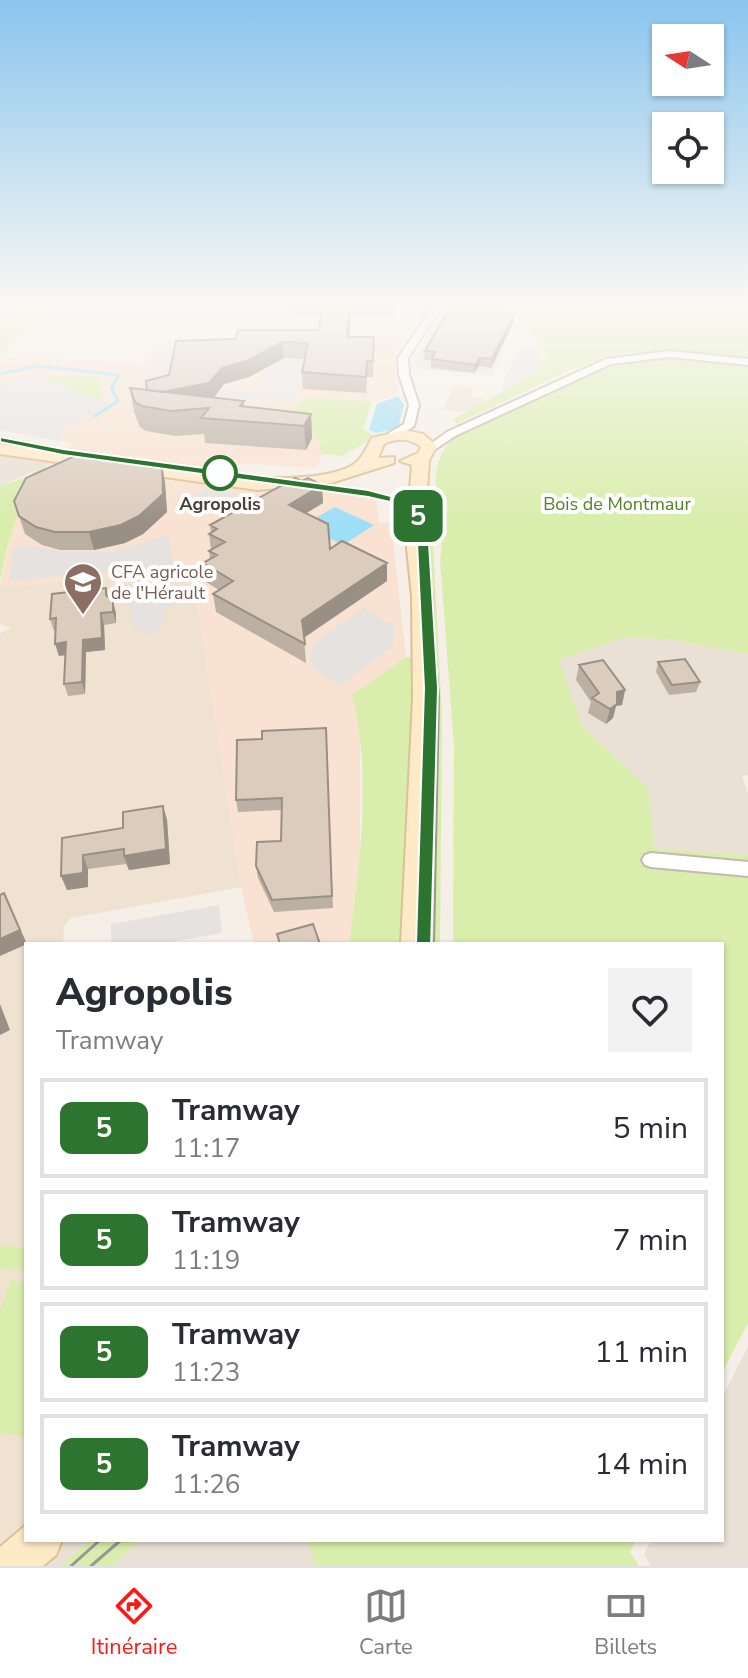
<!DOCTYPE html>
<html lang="fr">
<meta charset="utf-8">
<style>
:root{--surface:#fff;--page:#f2f2f3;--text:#2b2b33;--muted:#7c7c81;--line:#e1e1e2;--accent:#ff1714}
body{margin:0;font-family:"Nunito Sans",sans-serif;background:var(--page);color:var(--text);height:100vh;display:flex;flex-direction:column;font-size:30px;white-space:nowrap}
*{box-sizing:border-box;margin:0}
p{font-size:26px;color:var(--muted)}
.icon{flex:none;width:44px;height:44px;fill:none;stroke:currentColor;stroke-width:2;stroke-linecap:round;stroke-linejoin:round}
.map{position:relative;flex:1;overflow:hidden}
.sheet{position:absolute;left:24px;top:942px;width:700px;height:600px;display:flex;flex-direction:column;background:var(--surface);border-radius:0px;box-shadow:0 2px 6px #0004}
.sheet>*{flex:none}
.badge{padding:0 16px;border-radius:12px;font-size:28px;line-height:52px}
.needle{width:52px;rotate:282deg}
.tools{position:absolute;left:652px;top:24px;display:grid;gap:16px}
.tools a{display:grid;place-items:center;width:72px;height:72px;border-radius:0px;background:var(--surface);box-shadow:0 2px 6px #0004;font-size:40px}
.map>.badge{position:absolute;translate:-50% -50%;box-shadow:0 0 0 4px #fff}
.round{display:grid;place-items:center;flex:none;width:84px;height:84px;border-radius:0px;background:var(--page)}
.head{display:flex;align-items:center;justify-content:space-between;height:136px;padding:0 32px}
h1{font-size:38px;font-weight:800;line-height:60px}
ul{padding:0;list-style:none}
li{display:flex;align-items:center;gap:24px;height:100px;margin:0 16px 12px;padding:0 16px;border:4px solid var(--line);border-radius:0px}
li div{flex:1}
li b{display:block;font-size:30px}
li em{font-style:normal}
li .badge{min-width:88px;font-weight:700;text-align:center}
.dock{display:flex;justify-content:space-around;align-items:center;height:112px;border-top:2px solid var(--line);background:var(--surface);font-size:22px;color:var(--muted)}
.dock a{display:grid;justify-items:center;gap:4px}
.dock .active{color:var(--accent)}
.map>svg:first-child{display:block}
</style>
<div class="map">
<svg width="748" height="1566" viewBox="0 0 748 1566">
<rect width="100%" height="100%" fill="#f5efe7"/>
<path fill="#eae0d5" d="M443,306L495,308L513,323L492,375L412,368Z
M0,454L56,462L0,486Z
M626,637L673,640L748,654V775L742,776L748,793V855L655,849L648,788L582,725L559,660Z
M748,1346V1566H651L644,1555L651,1540H722V1398Z
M26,1525V1540H315L325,1566H0V1547Z"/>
<path fill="#f9e2d1" d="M288,339H405L394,356L398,394L372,402L339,401L304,425L315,435L323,454L316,468L218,462L189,480L251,490H317L376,499L379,523H391L406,657L352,695L360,727V866L349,944H254L241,887L192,571L0,587L14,519L33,486L73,443L0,430V357L146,363L156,340Z"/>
<path fill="#f0e2d0" d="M455,385L474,388L470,396L484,398L479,407L458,412L443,409Z
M192,571L241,887L71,918L64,927L63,944H26V1525L0,1546V633L12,628L0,624V587Z"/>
<path fill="#d9edac" d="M30,304H53L0,355V328L20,306Z
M499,304H748V359L651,351L611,355L565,372L457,424L453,419L539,371L540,361L548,359L523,318Z
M673,356L748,365V654L673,640L626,637L559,660L582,725L648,788L655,849L748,855V1323L722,1373V944H453L454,747L440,559C449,516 415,468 458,435L608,364Z
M99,376L103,398L98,400L41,377Z
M305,397L372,402L363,429L376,437L342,456L323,454L315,435L292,413Z
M40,467H51C14,506 11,531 0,581V486L29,476Z
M426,512L432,525L442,716L440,944H420L422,555Z
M406,657L418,658L409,759L405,944H349C360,866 372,772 352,695Z
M0,1245L26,1249V1271L0,1268Z
M11,1280L26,1283V1427L23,1437L0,1433V1311Z
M90,1540H140L112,1566H61Z
M307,1540H636L630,1552L639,1566H315Z"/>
<path fill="#e6e2e0" d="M168,345H236L170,382L264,392L259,359H310L330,373H301L295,399L259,400L142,387L157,351H165Z
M519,347L540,349V371L501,390Z
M29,372L41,377L109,404L79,423L64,427L60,441L0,430V388Z
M206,488L213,492L221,488L251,501L228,514L194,494Z
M169,534L174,566L9,581L13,550L24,545L58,551L113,552Z
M164,589L165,597L177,596L178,605L164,607L166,623L157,625V632L142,634L141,628L133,629L131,594Z
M363,608L394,625L393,646L341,686L310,666L312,645Z
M219,905L222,933L159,944H111V924Z"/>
<path fill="#9edff7" d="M398,396L404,405L398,428L376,433L369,430L377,404Z
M335,507L374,525L343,545L303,525Z"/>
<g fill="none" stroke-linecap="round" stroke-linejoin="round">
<path stroke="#9edff7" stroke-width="3" d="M0,374L37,366L119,375L111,388L118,401L95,416"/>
<defs>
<path id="street" d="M435,304H443L408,358L409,375L419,405L414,426L397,437H389V433L404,424L409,405L399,375L398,358Z
M670,351L748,359V365L670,357L611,364L455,436L434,450L425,448L447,432L606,359Z
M651,853L748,862V876L651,867L645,865L642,860L645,855Z"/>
<path id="secondary" d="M405,430L423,434L437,446L429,460L424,539L432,596L435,698L429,944H401L413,698L412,596L406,539L412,465L400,461L418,453L421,447C409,438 398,438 384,444L378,458L394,457V463L331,483L258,490L0,454V444C75,455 290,499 351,466C362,460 366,448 372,438Z
M26,1525V1540H62L56,1555L43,1566H0V1547Z"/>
</defs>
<use href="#street" stroke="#c5b8ac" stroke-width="4"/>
<use href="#secondary" stroke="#ddc095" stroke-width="4"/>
<use href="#street" fill="#fff" fill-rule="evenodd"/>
<use href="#secondary" fill="#ffeac7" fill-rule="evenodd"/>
<path stroke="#979797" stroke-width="2" d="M0,437L65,450L378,493L402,499L425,516L439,697L434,944"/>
<path stroke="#979797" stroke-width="3" d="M71,1566L100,1540
M91,1566L121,1540"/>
</g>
<path fill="#bcafa3" d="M292,304H393V316H351L349,337H374L373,377H367L366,393L303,389L302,372L305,359L284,358L249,377L224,384L213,398L244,401V407L311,414L312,438L306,450L205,443L204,434L175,436L146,431L140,427L134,412L130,388L147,390L169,375L235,339L319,330L321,315H292Z
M496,306L503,307V313L514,315L513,323L491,368L479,366L474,373L431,368V360H424L425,351Z
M92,459L162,465L165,483L167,512L143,534L125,543L94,550H60L42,545L25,534L14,501Z
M302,481L322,485L323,503L306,513L330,549L387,581L304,638L306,663L216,612L213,594L219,590L206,582L203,563L210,559L209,551L211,549L209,534L211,533L210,525Z
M106,588L108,597L116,613V623L104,625L105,650L86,652L85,694L68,696L64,684L66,655L59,656L55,630L54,631L50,619Z
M658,662L700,682L696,692L669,695L656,672Z
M579,665L625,690L622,705L616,706L613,718L606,724L588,713L591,702L576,680Z
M326,728L333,908L274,912L258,878L256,866L281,841V810L238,812L236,800L262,739Z
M163,806L167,820L170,864L129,870L126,864L88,869V887L67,890L62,838L123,828Z"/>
<path fill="#998f85" d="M350,304L351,316L348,353L347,337Z
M514,315L513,323L491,368L492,359Z
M282,342L284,358L249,377L224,384L212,400L147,394L222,368Z
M480,358L479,366L474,373L475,365Z
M311,414L312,438L306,450L304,426Z
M162,465L165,483L167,512L143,534L125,543L94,550L89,532Z
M322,485L323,503L290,523L289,505Z
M387,563V581L303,638L302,620Z
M113,601L116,613V623L113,612Z
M101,613L104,625L105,650L86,652L85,694L82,682L83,640Z
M66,642L70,654L59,656L55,644Z
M625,690L622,705L616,706L613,718L606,724L610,709L617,692Z
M163,806L167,820L170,864L129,870L124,856Z
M83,855L88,869V887L67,890L61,876Z
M4,893L27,944L0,956V939Z
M0,1004L10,1030L0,1035Z"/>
<path fill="#dbccbe" stroke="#998f85" stroke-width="2" d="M323,304H350L347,337H374L373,361H367L366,377L302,372L308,343L282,342L247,361L222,368L209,383L162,392L147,390L146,381L169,375L176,341L235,339L238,330H319Z
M477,304H494L493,306L503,307L501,313L514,315L492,359L480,358L475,365L432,359L435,352L425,351L450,308Z
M130,388L244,401L240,406L311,414L304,426L201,418L209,408L171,411L142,406L135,402Z
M79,454L92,459L162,465L163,494L139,516L121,525L89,532H55L36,527L19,516L14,501L26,478Z
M295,478L302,481L308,478L322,485L289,505L328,524L330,549L342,541L387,563L302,620L305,644L213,594L233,581L203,563L217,555L209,551L225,542L209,534L217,529L210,525Z
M106,588V595L113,601V612L101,613L102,638L83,640L82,682L64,684L66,642L55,644L56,618L50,619L52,594Z
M685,659L700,682L672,685L658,662Z
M603,660L625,690L617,692V704L610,709L592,698L599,693L579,665Z
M326,728L332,896L272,900L256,866L257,842L281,841L282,798L236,800L237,740L262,739V731Z
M163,806L166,849L124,856V849L83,855V873L61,876L62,838L123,828V812Z
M4,893L20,930L0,939V895Z
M313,924L320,944H280L277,934Z"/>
<linearGradient id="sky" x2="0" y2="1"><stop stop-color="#8ac5ee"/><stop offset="0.58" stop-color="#faf8f4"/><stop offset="1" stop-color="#faf8f4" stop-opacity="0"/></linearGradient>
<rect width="748" height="523" fill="url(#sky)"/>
<path fill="#2d7431" stroke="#fff" stroke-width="2" d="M0,437L63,449L368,490L402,499L421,512L429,543L438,688L431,949H418L416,944L424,688L417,543L411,515L394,503L368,497L63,455L0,442Z"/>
<defs>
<symbol id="university-pin" viewBox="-11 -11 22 30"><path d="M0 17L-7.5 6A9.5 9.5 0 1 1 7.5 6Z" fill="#8d6e63" stroke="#fff"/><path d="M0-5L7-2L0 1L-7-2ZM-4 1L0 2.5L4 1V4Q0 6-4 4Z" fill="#fff"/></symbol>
</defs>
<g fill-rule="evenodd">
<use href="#university-pin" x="61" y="560" width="44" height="60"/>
</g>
<circle fill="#fff" stroke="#2d7431" stroke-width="4" cx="220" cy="473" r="16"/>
<g text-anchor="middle" stroke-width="8" stroke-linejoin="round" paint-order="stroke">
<g font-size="18" font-weight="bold" fill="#493f35" stroke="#fff">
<text x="220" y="510">Agropolis</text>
</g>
<g font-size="18" fill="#548222" stroke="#fff">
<text x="617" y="510">Bois de Montmaur</text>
</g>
<g font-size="18" fill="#785e54" stroke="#fff" text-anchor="start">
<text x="111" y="578">CFA agricole<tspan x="111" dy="21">de l'Hérault</tspan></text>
</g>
</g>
</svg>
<div class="tools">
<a><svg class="needle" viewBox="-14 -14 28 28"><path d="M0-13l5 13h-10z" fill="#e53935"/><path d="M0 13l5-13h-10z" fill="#7c7c81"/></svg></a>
<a><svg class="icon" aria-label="locate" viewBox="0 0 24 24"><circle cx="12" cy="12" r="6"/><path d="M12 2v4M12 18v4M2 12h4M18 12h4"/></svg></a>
</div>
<b class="badge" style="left:418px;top:516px;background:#2d7431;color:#fff">5</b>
<section class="sheet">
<div class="head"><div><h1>Agropolis</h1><p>Tramway</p></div><a class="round"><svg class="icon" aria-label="heart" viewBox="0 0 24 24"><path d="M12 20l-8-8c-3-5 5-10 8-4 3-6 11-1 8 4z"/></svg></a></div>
<ul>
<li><span class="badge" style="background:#2d7431;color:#fff">5</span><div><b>Tramway</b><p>11:17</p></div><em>5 min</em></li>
<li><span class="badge" style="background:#2d7431;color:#fff">5</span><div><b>Tramway</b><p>11:19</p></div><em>7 min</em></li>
<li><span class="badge" style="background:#2d7431;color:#fff">5</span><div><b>Tramway</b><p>11:23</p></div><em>11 min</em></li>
<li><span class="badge" style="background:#2d7431;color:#fff">5</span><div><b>Tramway</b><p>11:26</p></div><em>14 min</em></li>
</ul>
</section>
</div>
<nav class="dock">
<a class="active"><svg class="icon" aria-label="directions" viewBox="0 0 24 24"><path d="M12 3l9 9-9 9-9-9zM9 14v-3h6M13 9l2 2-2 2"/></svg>Itinéraire</a>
<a><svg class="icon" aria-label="map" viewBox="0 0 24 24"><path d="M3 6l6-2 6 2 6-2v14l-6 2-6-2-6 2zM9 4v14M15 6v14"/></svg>Carte</a>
<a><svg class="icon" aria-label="tickets" viewBox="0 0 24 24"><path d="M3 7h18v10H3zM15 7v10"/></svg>Billets</a>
</nav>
